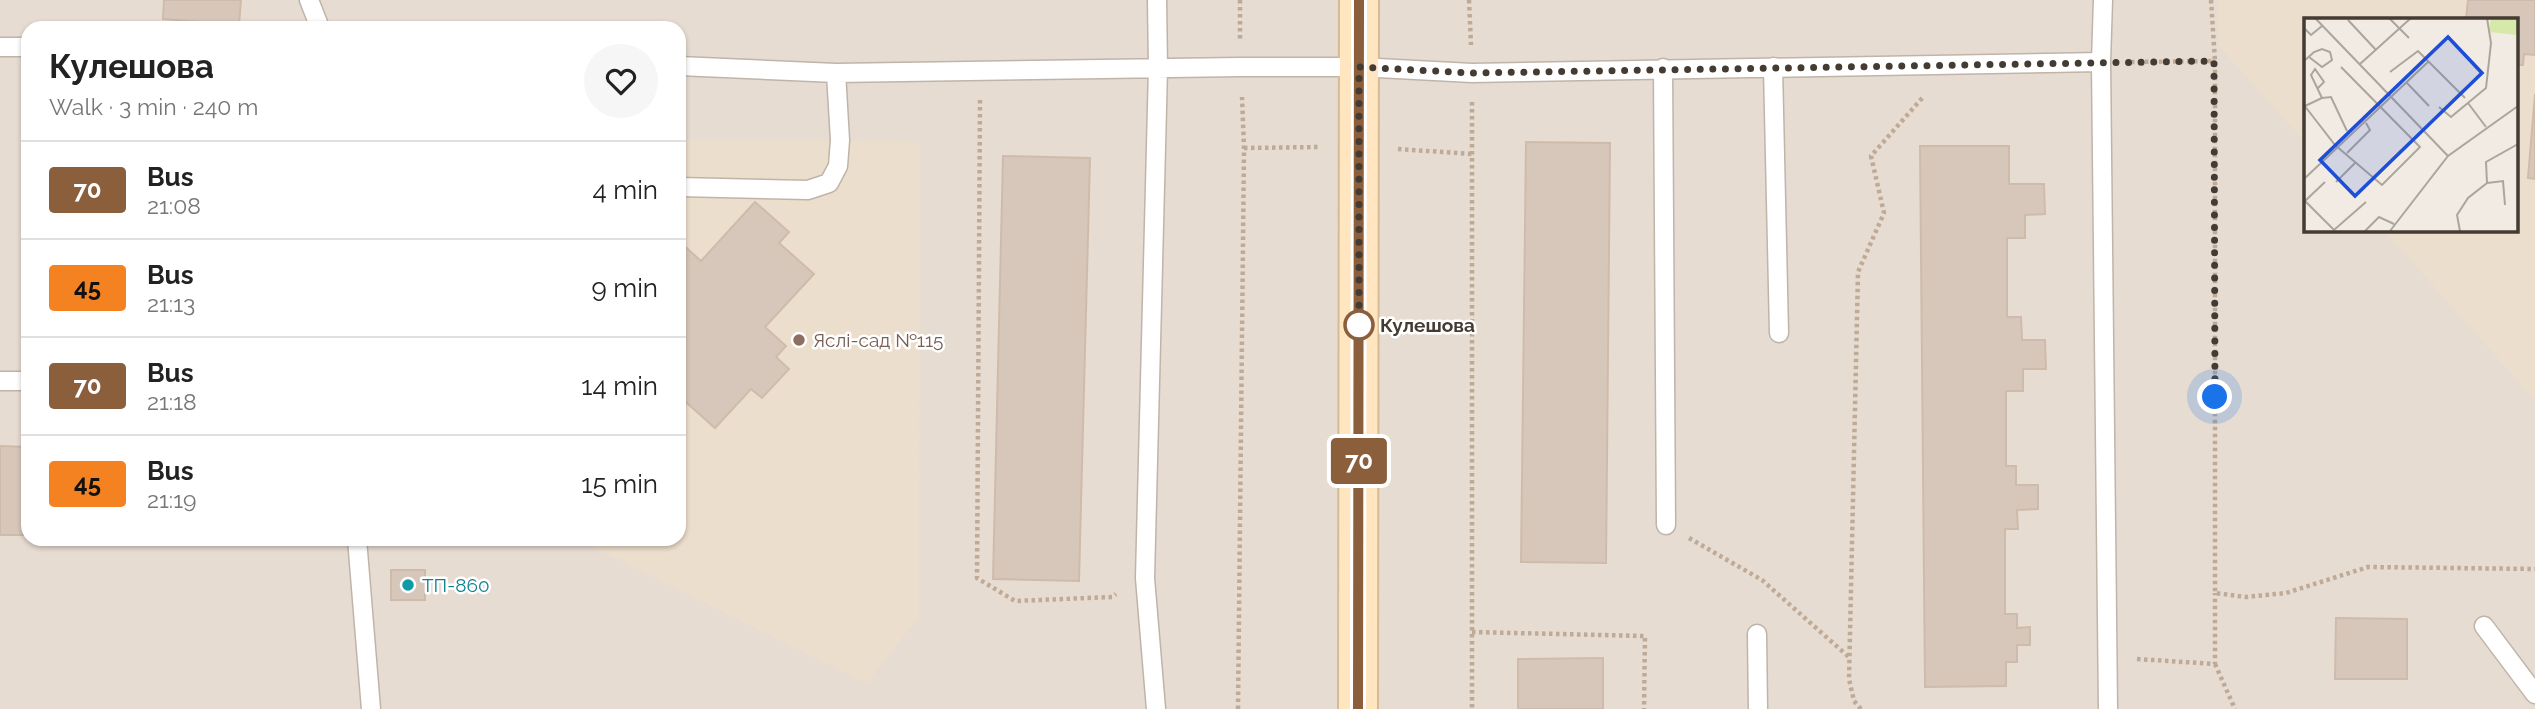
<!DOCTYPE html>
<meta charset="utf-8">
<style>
:root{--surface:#fff;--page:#f6f6f6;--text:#222;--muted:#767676;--line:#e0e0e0}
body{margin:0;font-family:Raleway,sans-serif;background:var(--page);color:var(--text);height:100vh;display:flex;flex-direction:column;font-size:26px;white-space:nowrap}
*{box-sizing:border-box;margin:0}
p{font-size:23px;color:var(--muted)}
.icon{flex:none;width:38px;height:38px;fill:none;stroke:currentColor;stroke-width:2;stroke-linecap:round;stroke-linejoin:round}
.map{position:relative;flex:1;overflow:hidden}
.side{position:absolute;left:21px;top:21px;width:665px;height:525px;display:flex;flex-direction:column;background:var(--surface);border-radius:21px;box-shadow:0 2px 5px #0004}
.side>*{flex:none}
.badge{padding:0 14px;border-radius:5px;font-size:24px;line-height:46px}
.you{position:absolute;width:35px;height:35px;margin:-18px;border:5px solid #fff;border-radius:50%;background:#1a73e8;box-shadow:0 0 0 10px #1a73e833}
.map>.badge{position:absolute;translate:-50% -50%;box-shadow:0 0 0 4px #fff}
.round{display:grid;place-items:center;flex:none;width:74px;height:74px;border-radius:37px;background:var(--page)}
.head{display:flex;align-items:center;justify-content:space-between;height:119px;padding:0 28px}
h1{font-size:33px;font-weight:700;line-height:52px}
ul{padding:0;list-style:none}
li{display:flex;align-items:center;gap:21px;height:98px;padding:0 28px;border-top:2px solid var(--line)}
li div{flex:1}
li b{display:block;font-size:26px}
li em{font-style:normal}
li .badge{min-width:77px;font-weight:700;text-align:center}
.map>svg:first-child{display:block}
</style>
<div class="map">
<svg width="2535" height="709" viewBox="0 0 2535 709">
<rect width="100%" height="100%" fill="#f2ebe3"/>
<path fill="#e6dcd1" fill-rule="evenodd" d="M0,0H2535V709H0ZM2306,19H2516V229H2306ZM28,28H679V539H28Z"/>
<path fill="#ecdecc" d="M2218,0H2535V400L2383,229H2516V19H2306V143L2219,46Z
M679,139L920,141L919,617L867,683L576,539H679Z"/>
<path fill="#d7c7bb" stroke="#cfbbab" stroke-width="2" d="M164,0H241L239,25L163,19Z
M2468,0H2535V55L2524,54L2523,65H2516V19H2466Z
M2535,94V179L2528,178Z
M1526,142L1610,143L1606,563L1521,562Z
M1920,146H2009V184H2044L2045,214L2025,215V238H2007V317H2021L2022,340H2045L2046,369H2023V391H2006V466H2016V485H2038V509L2017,510L2018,529H2005V614H2017V628L2030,627V645H2017V662H2006V686L1925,687Z
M1003,156L1090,158L1079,581L993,579Z
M755,202L789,232L779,243L814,274L765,327L786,346L776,357L789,369L762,398L751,389L715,428L679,396V241L701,261Z
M0,446L28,447V535H0Z
M391,570H425V600H391Z
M2336,618L2407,619V679H2335Z
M1603,658V709H1518V659Z"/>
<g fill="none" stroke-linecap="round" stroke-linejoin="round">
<defs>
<path id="lane" d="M309,0L320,28
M2103,0L2101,62L2108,709
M0,47H28
M679,66L836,73L1240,67H1359L1472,73L2101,62
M1773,67L1779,333
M1663,68L1666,525
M679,187L808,190L829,183L838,166L840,140L836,73
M0,381H28
M357,539L371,709
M2484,626L2535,694
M1757,634L1758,709
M1156,709L1145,578L1158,68L1157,0"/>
<path id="secondary" d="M1358,709L1359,0"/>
</defs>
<use href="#lane" stroke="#c0b4a9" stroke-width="21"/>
<use href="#secondary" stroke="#d7ba93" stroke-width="42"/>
<path stroke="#bfaa97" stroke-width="4.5" stroke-dasharray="3.5 3.5" stroke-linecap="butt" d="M1240,0V40
M1469,0L1471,45
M2211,0L2215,61V593L2246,597L2286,593L2368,567L2535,569
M2131,62L2215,61
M980,100L977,578L1015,601L1112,597L1116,594
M1472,102V709
M1244,148L1320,147
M1398,149L1472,154
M1689,538L1762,580L1850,658
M1472,632L1645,636L1644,709
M2137,659L2215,664V593
M2215,664L2235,709
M1238,709L1244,148L1242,97
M1861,709L1854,701L1849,679L1858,272L1884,213L1871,156L1924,96"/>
<use href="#lane" stroke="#fff" stroke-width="18"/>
<use href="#secondary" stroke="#ffe5c0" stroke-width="38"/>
</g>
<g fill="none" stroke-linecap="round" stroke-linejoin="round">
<defs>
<path id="line" d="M1358,709L1359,0"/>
</defs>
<use href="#line" stroke="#fff" stroke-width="16"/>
<use href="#line" stroke="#8b5e3c" stroke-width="10"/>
<path stroke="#443b33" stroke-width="7" stroke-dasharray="0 12.6" d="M1359,325V334V67L1472,73L2214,61L2215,397"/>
</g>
<circle fill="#fff" stroke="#8b5e3c" stroke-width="3.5" cx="1359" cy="325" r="14"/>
<circle fill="#8d6e63" stroke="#fff" stroke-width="2.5" cx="799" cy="340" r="7"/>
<circle fill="#0f9aa8" stroke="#fff" stroke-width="2.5" cx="408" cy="585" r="7"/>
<g text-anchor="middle" stroke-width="5" stroke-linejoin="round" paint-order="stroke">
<g font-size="19" font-weight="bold" fill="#443b33" stroke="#fff" text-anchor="start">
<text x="1380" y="332">Кулешова</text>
</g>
<g font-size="19" fill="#785e54" stroke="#fff" text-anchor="start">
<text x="813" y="347">Яслі-сад №115</text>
</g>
<g font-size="19" fill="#0d838f" stroke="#fff" text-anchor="start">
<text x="422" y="592">ТП-860</text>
</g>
</g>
<g transform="translate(2304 18)">
<rect width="214" height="214" fill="#f2ebe3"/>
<path d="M187,0H213V17L185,14Z" fill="#d6e8aa"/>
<path fill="none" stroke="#aca59d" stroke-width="2" d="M11,0L144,138M85,0L105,20M44,2L72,32M1,11L7,17L18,8M0,43L10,34L18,31L26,34L28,42L18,49L5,39M56,46L107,0M86,54L114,33L161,80M103,65L125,88M18,80L27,79L43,113M164,85L182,109M0,87L31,127L78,167L116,129L37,49M1,88L18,80L7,57L11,51L20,64L14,70M135,89L147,99L182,70L187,25L183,0M43,135L66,112L62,105M0,161L125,43M32,164L52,144M183,165L199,163L201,187M0,182L30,212L62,184M1,183L21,164M61,213L75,199L90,206M86,213L144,138L214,88M156,213L153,197L164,180L183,165L182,144L214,126"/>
<path fill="#1d4ed8" fill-opacity="0.15" stroke="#1d4ed8" stroke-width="3.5" d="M144,19L178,55L51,178L16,142Z"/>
<rect width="214" height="214" fill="none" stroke="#443b33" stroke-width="3.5"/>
</g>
</svg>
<div class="you" style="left:2215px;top:397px"></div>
<b class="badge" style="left:1359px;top:461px;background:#8b5e3c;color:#fff">70</b>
<section class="side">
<div class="head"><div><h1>Кулешова</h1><p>Walk · 3 min · 240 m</p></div><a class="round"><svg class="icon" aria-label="heart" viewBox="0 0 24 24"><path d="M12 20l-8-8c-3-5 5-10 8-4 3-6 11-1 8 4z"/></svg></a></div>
<ul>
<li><span class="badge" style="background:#8b5e3c;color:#fff">70</span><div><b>Bus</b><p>21:08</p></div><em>4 min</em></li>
<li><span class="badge" style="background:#f58220;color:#111">45</span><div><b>Bus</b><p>21:13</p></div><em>9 min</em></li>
<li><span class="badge" style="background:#8b5e3c;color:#fff">70</span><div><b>Bus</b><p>21:18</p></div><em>14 min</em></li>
<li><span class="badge" style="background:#f58220;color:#111">45</span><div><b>Bus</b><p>21:19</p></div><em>15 min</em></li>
</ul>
</section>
</div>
